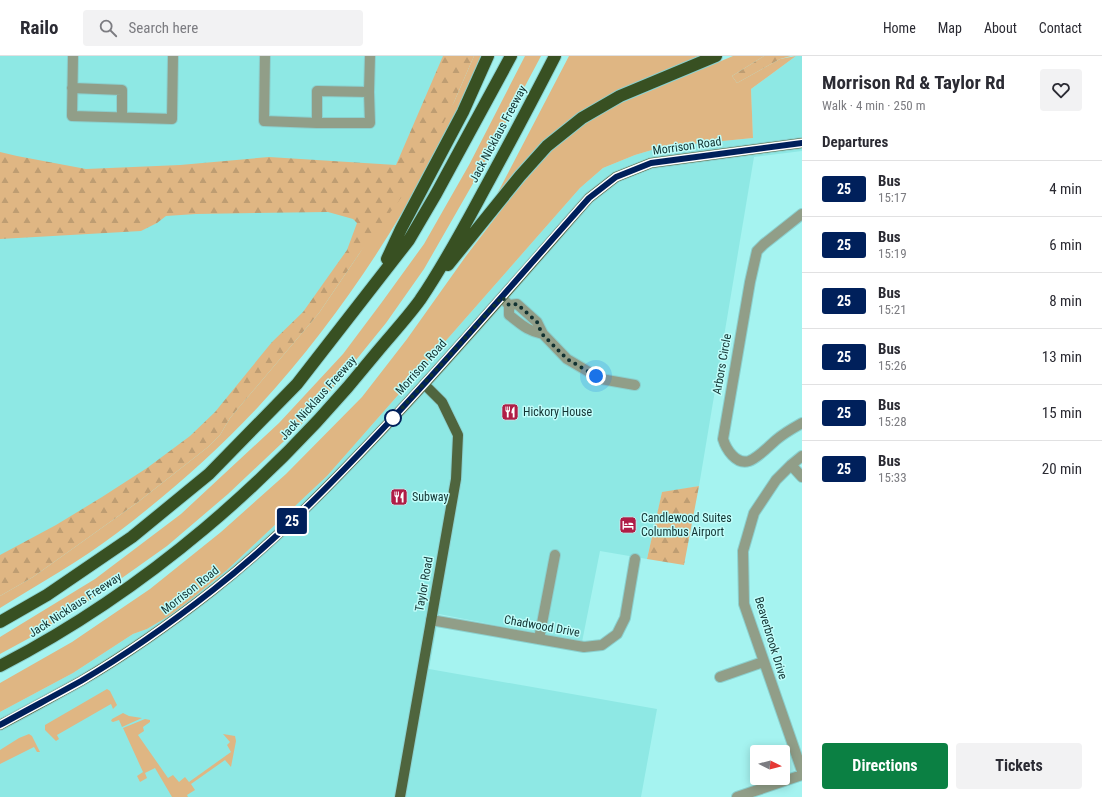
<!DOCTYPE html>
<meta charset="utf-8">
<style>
:root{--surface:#fff;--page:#f2f2f3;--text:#2b2b33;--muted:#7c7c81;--line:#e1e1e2;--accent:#0b8043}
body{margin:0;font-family:"Roboto Condensed",sans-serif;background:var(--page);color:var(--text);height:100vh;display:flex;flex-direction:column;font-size:15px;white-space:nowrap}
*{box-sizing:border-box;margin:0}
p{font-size:13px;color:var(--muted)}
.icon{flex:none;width:22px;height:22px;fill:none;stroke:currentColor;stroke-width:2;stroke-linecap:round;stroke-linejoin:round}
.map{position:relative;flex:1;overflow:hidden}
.side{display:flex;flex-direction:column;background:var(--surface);width:300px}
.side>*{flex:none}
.badge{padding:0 8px;border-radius:3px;font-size:14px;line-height:26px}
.needle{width:26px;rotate:96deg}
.controls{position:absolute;left:750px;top:689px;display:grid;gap:8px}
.controls a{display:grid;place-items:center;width:40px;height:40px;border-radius:4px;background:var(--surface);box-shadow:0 2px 10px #0003;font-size:20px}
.you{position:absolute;width:20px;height:20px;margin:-10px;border:3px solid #fff;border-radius:50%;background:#1a73e8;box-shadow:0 0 0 6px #1a73e833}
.map>.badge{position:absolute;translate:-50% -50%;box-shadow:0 0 0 2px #fff}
h2{padding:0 20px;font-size:15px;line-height:36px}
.round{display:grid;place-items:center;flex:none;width:42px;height:42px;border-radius:4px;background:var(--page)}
.summary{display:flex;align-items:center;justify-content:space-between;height:68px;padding:0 20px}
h1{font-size:19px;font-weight:700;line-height:30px}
.cta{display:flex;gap:8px;margin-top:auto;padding:8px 20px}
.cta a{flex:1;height:46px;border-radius:4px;background:var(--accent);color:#fff;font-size:16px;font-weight:700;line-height:46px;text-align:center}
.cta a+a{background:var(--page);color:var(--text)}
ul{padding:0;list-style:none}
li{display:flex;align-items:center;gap:12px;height:56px;padding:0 20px;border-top:1px solid var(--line)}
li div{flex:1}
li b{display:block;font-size:15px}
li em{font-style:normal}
li .badge{min-width:44px;font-weight:700;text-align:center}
header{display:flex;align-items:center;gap:24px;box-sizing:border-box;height:56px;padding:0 20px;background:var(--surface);border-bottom:1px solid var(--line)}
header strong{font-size:19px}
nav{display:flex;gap:22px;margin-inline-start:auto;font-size:14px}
.search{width:280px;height:36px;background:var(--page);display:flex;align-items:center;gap:10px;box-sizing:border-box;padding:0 14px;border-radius:4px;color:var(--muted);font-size:15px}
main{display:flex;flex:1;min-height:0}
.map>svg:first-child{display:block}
</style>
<header>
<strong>Railo</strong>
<div class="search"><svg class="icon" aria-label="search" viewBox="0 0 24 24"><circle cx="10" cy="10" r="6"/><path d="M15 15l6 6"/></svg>Search here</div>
<nav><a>Home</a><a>Map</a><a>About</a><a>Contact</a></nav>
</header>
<main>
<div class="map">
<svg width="802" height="741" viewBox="0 0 802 741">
<defs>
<pattern id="forest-firs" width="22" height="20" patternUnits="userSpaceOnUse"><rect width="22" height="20" fill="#dfb683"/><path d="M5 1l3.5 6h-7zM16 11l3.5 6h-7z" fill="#be9d72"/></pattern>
</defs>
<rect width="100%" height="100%" fill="#a5f3f0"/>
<path fill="#8ee8e4" d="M0,0H446L403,104L345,214L240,350L0,529Z
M796,0H802V95L754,101L699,430L662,437L647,503L600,495L582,586L439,558L429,613L657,653L641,741H0V656L73,617L133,578L147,573L174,557L226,515L327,420L580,132L603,112L635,99L662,91L753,82L751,33Z"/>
<path fill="#dfb683" d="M474,0H482C427,127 353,248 259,350C216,396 167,439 117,477C80,505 39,528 0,552V540L33,521L138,446L208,391L220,379L230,362L319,257L359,198L454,46Z
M525,0H541L479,117L424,213L386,267L343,320L301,369L228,438L167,490L105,534L35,579L0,598V581L95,523L181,458L279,367L343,298L382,246L424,188L469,109Z
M569,0H707L596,49L500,141L496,140Z
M733,0H764L732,20L737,27L780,3L796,0L751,33L753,82L662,91L635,99L603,112L580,132L327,420L226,515L174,557L147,573L133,578L73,617L0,656V627L72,586L150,533L221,476L286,418L362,341L407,283L466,200L515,136L553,92L584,66L616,49Z
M107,633L110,635L117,649L113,653L111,648L57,679L59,683L56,685L45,674V669Z
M123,657L129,660L142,662L122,671L119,664L113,666L111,665L112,663Z
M145,663L150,664V666L143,671L144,675L138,679L168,722L173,719L179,726L185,721L189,726L231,696L227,689L230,686L223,678L235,680L236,685L231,711L225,704L191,728L195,734L187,739L188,741H172L155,712L145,717L147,722L140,726L137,720L143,716L123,672Z
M29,678L32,680L40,696H37L34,691L0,708V694L19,682Z"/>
<path fill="url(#forest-firs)" d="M443,0H474L454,46L422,110L404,138L359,198L319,257L230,362L220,379L208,391L138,446L33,521L0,540V499L56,469L102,441L147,412L190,380L215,356L272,286L303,256L347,194L357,167L353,163L328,156L196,158L166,160L157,167L141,175L0,183V96L17,100L86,113L180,109L269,101L396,109Z
M764,0H791L780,3L737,27L732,20Z
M699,430L684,509L647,503L662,436Z"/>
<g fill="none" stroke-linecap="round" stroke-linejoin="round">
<defs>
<path id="minor" d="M73,0L72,60L172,63L173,0
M265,0L264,65L317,67V35L369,36L370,67H317
M72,32L122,34V61
M369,36L370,0
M802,158L764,188L757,195L750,226L723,383C726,393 736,409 749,405C758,402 769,390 776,384C784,377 793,372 802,367
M504,244L509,249V259C521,268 527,275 543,278
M509,249L517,248L537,266L543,278L567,303L601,323L635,329
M802,400L791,409L776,424L754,457L743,495L744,548L802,715
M791,409L802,421
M431,564L584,591L602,589L617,578L625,562L635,503
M539,583L555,499
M720,621L763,606
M737,741L802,719"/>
<path id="major" d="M0,669C27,655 54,640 81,625C127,598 171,567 213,534C279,482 337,422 395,360C461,289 525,215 589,142L616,121L651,107L802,87
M400,741L456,423L458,379L442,346L424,328"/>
<path id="highway" d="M387,203L401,173L463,56L488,0
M448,209L520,120L547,90L582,62L620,40L716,0
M0,566L47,539L132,481L209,418L297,328L409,184L436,138L511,0
M0,610C145,535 275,423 377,296C391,279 407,262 420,244C444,209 464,171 484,134C508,90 532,45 555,0"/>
</defs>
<use href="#minor" stroke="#8bd0ce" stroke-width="12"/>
<use href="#major" stroke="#8bd0ce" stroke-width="12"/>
<use href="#highway" stroke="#8bd0ce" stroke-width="14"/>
<use href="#minor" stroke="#919e88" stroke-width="10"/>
<use href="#major" stroke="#4f653e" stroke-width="10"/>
<use href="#highway" stroke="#385022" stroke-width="12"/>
</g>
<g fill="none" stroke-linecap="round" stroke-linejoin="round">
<defs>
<path id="line" d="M0,669C27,654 54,640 81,625C127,598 171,567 213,534C278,483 335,424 392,363C459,291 523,216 589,142L616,121L651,107L802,87"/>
</defs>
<use href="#line" stroke="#fff" stroke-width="9"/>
<use href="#line" stroke="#00205b" stroke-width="6"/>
<path stroke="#123332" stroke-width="4" stroke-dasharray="0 7.2" d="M393,362L502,241L509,249L517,248L537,266L542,278L567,303L596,320"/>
</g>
<defs>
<symbol id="restaurant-square" viewBox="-11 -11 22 22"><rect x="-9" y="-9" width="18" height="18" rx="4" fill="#b01d46" stroke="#c0fdfa"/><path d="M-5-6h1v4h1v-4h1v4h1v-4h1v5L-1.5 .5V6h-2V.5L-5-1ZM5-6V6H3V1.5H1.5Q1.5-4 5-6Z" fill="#fff"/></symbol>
<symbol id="hotel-square" viewBox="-11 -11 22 22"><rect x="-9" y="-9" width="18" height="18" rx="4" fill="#b01d46" stroke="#c0fdfa"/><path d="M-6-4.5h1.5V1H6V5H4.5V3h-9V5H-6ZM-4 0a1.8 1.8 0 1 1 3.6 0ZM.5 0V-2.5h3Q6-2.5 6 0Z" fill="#fff"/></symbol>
</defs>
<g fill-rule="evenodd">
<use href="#restaurant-square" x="500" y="346" width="20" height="20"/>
<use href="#restaurant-square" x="389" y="431" width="20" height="20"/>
<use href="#hotel-square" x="618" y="459" width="20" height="20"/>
</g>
<circle fill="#fff" stroke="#00205b" stroke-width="2" cx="393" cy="362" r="8"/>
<g text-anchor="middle" stroke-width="3" stroke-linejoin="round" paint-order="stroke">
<g font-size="12" fill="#123332" stroke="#c0fdfa">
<text transform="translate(498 78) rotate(-62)" y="4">Jack Nicklaus Freeway</text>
<text transform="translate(687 90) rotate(-8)" y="4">Morrison Road</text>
<text transform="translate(722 308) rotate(-80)" y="4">Arbors Circle</text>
<text transform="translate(421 311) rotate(-48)" y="4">Morrison Road</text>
<text transform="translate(318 342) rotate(-48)" y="4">Jack Nicklaus Freeway</text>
<text transform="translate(424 528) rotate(-80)" y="4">Taylor Road</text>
<text transform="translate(190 534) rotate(-38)" y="4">Morrison Road</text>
<text transform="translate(75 549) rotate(-33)" y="4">Jack Nicklaus Freeway</text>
<text transform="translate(542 570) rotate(10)" y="4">Chadwood Drive</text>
<text transform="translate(771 582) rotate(73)" y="4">Beaverbrook Drive</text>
</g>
<g font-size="12" fill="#123332" stroke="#c0fdfa" text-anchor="start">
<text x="523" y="360">Hickory House</text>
<text x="412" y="445">Subway</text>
<text x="641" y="466">Candlewood Suites<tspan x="641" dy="14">Columbus Airport</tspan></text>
</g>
</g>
</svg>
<div class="controls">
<a><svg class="needle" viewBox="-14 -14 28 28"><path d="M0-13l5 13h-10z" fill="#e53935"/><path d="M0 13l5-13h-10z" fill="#7c7c81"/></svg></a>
</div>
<div class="you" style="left:596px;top:320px"></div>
<b class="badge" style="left:292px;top:465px;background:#00205b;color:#fff">25</b>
</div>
<section class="side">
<div class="summary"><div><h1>Morrison Rd &amp; Taylor Rd</h1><p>Walk · 4 min · 250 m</p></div><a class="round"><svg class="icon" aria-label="heart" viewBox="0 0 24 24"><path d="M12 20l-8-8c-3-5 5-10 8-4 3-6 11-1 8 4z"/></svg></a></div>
<h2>Departures</h2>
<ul>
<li><span class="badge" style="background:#00205b;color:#fff">25</span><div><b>Bus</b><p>15:17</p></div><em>4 min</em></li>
<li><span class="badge" style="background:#00205b;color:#fff">25</span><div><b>Bus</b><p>15:19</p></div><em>6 min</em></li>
<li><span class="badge" style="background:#00205b;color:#fff">25</span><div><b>Bus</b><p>15:21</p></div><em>8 min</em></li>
<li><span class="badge" style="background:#00205b;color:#fff">25</span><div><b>Bus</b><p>15:26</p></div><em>13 min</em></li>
<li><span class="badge" style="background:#00205b;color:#fff">25</span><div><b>Bus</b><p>15:28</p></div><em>15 min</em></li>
<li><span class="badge" style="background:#00205b;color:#fff">25</span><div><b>Bus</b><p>15:33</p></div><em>20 min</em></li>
</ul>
<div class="cta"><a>Directions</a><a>Tickets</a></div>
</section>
</main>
